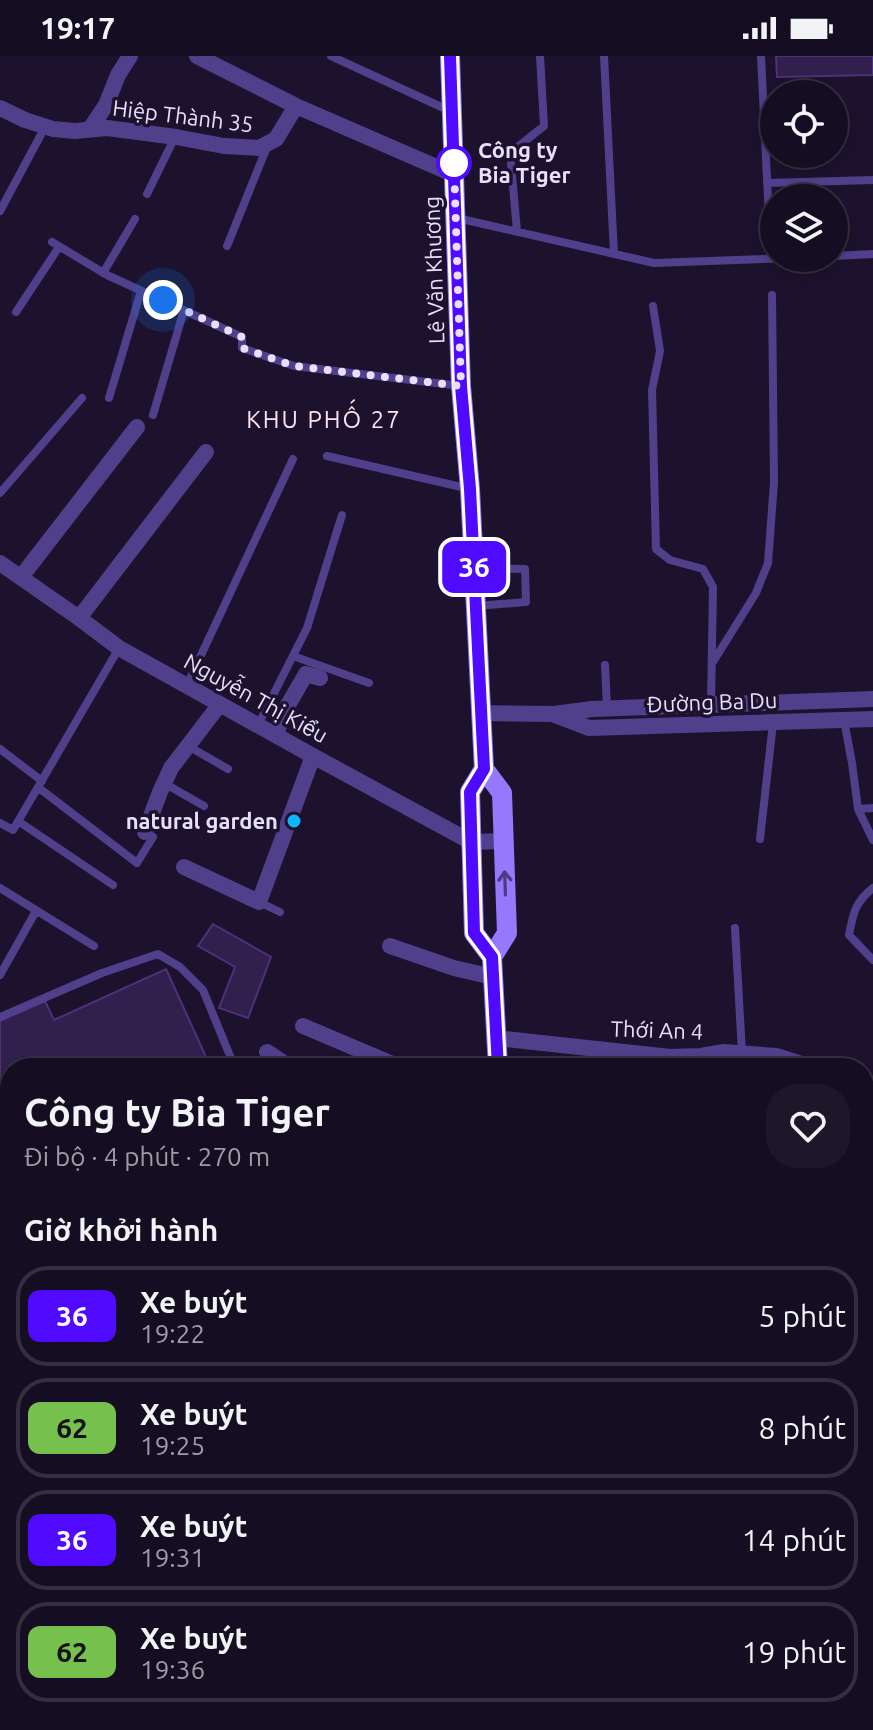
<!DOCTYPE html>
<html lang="vi">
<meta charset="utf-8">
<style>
:root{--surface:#150e22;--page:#1e172a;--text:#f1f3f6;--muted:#9d9ca5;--line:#342e40}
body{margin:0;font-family:Ubuntu,sans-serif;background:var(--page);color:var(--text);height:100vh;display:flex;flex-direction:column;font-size:30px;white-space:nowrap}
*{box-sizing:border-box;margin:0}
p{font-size:26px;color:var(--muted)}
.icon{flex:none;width:44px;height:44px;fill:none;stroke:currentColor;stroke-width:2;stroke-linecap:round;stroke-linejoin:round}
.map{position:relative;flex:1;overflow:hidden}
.panel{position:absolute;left:0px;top:1002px;width:874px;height:672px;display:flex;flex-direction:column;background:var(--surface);border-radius:32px 32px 0 0;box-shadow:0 4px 12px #0003,0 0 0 2px var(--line)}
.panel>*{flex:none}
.badge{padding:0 16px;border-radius:12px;font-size:28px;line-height:52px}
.controls{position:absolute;left:760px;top:24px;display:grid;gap:16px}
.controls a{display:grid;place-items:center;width:88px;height:88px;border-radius:50%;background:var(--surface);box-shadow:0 4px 12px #0003,0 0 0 2px var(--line);font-size:40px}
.you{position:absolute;width:40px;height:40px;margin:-20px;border:6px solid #fff;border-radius:50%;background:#1a73e8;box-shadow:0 0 0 12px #1a73e833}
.map>.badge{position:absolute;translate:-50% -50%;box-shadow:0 0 0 4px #fff}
h2{padding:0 24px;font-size:30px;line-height:72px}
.round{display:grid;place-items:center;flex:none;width:84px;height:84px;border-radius:32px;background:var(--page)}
.headline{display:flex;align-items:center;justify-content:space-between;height:136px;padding:0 24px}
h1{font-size:38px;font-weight:700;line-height:60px}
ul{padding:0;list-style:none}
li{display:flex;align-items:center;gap:24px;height:100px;margin:0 16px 12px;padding:0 8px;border:4px solid var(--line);border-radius:32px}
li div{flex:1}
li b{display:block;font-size:30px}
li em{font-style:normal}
li .badge{min-width:88px;font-weight:700;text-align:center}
.status{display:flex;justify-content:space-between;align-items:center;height:56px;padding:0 40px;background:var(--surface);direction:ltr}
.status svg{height:22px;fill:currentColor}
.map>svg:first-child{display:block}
</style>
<div class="status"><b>19:17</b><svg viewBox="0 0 49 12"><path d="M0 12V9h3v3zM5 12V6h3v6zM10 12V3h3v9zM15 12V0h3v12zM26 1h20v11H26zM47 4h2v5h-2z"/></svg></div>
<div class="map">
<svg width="873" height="1674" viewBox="0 0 873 1674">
<rect width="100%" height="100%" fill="#1c122d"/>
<path fill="#311f4d" stroke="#4d3179" stroke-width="2" d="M776,0H873V19L777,21Z
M213,868L271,901L248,962L219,952L235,911L198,890Z
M166,913L211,1012H10V1137L0,1115V965L45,945L54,964Z"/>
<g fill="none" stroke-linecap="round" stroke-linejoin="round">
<path stroke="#503f8a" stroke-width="8" d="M331,0L450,55
M604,0L614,198
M761,0L771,203
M767,127L873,124
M147,138L175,81
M0,155L45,71
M457,162L654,207L788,202
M517,175L510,97L544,70L540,0
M52,186L107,219L242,281V292L294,310L461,330
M227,190L267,91
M834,200L873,198
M103,217L135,163
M653,250L660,295L652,334L656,493L670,504L703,513L713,531L711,648
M16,256L59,191
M109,342L141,235
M153,359L184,254
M327,400L470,433
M0,437L82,342
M474,512L525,513L526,546L476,550
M293,600L369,627
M713,606L756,537L768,507L774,426L772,239
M605,609L607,652
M187,629L293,403
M844,664L852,707L858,753L873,784
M258,669L307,572L342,459
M188,690L228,713
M0,693L42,725
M164,727L204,750
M39,732L137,807L153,781L145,776
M858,753L873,752
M18,765L113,829
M0,767L13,774L119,592
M760,783L773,667
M0,832L94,890
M873,832C855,846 853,858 849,879L873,904
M259,846L280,856
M735,872L742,997
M0,919L36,855
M0,961L102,917L158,898L180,911L203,934L235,1012
M0,1216L10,1224
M864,1271L873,1278
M0,1312L10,1291
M0,1490L10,1471
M864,1609L873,1601"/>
<path stroke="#503f8a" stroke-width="16" d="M197,0L296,50L455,119
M0,52L25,64L53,73L75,75L107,72L176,81L224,90L259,92L276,83L296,50
M90,73L106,49L118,19L130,0
M0,507L79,562L119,592L313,700L471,786L504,785
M21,521L137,371
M79,562L206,396
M480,657L554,658L592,653L873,643
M555,659L589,672L873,663
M275,679L288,649L306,618L320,622
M145,776L160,736L171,712L220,648
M184,811L259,846L313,700
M390,890L454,912L493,921
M303,970L402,1012
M496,982L670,1001L701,1000L724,996L776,1000L814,1012
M267,996L291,1012
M864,1031L873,1035
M864,1216L873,1223
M864,1381L873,1366
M864,1551L873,1562
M0,1594L10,1598
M721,1664L729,1674"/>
<path stroke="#9578fc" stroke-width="20" d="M450,0L461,330L470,433L484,713L502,737L507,877L492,901
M484,713L470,736L474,877L492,901L498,1012
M0,1264L10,1269
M528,1664L530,1674
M550,1664L551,1674"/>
<path stroke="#fb5c8a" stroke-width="24" d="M864,1453H873
M864,1470L873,1471
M864,1491H873
M18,1674L32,1664
M47,1674L66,1664
M87,1674L105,1664
M124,1674L142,1664"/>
</g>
<defs><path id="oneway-shaft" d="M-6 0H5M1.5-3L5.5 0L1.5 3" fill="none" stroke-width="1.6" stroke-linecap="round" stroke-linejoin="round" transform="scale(2)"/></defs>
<use stroke="#4c3b80" href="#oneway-shaft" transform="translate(505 827) rotate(-92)"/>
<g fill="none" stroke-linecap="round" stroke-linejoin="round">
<defs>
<path id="line" d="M450,0L461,330L470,433L484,713L470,736L474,877L492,901L498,1012"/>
</defs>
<use href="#line" stroke="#fff" stroke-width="18"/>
<use href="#line" stroke="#4f0aff" stroke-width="12"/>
<path stroke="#e8dffe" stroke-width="8" stroke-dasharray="0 14.4" d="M163,244L242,281V292L294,310L461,330L454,107"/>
</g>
<circle fill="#fff" stroke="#4f0aff" stroke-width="4" cx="454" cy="107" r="16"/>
<circle fill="#0fb5fa" stroke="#1c122d" stroke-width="3" cx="294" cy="765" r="8"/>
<g text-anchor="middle" stroke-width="7" stroke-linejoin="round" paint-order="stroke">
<g font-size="22" fill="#e8dffe" stroke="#1c122d">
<text transform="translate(183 60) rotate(7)" y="8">Hiệp Thành 35</text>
<text transform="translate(434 214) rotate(-92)" y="8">Lê Văn Khương</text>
<text transform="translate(256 642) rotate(29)" y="8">Nguyễn Thị Kiểu</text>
<text transform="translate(712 646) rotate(-2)" y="8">Đường Ba Du</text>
<text transform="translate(657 974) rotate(2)" y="8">Thới An 4</text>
</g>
<g font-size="22" font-weight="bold" fill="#e8dffe" stroke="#1c122d" text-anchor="start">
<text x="478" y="102">Công ty<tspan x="478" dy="25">Bia Tiger</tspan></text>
</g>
<g font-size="22" font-weight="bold" fill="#e8dffe" stroke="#1c122d" text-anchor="end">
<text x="278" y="773">natural garden</text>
</g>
<g font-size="24" letter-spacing="2" fill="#fee1ee" stroke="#1c122d">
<text x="324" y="372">KHU PHỐ 27</text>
</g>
</g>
</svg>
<div class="controls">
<a><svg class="icon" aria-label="locate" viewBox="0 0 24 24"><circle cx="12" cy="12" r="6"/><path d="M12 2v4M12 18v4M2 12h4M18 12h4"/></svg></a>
<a><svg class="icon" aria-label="layers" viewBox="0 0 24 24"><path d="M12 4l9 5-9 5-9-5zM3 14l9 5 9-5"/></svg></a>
</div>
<div class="you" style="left:163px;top:244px"></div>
<b class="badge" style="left:474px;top:511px;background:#4f0aff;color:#fff">36</b>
<section class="panel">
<div class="headline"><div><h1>Công ty Bia Tiger</h1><p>Đi bộ · 4 phút · 270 m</p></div><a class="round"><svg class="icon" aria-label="heart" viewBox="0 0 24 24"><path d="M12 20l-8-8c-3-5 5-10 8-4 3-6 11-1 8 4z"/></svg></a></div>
<h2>Giờ khởi hành</h2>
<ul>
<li><span class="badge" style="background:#4f0aff;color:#fff">36</span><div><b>Xe buýt</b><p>19:22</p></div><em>5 phút</em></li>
<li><span class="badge" style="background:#76c04d;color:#111">62</span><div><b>Xe buýt</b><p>19:25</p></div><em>8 phút</em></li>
<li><span class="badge" style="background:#4f0aff;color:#fff">36</span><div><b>Xe buýt</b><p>19:31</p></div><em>14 phút</em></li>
<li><span class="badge" style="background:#76c04d;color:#111">62</span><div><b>Xe buýt</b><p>19:36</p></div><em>19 phút</em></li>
</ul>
</section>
</div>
